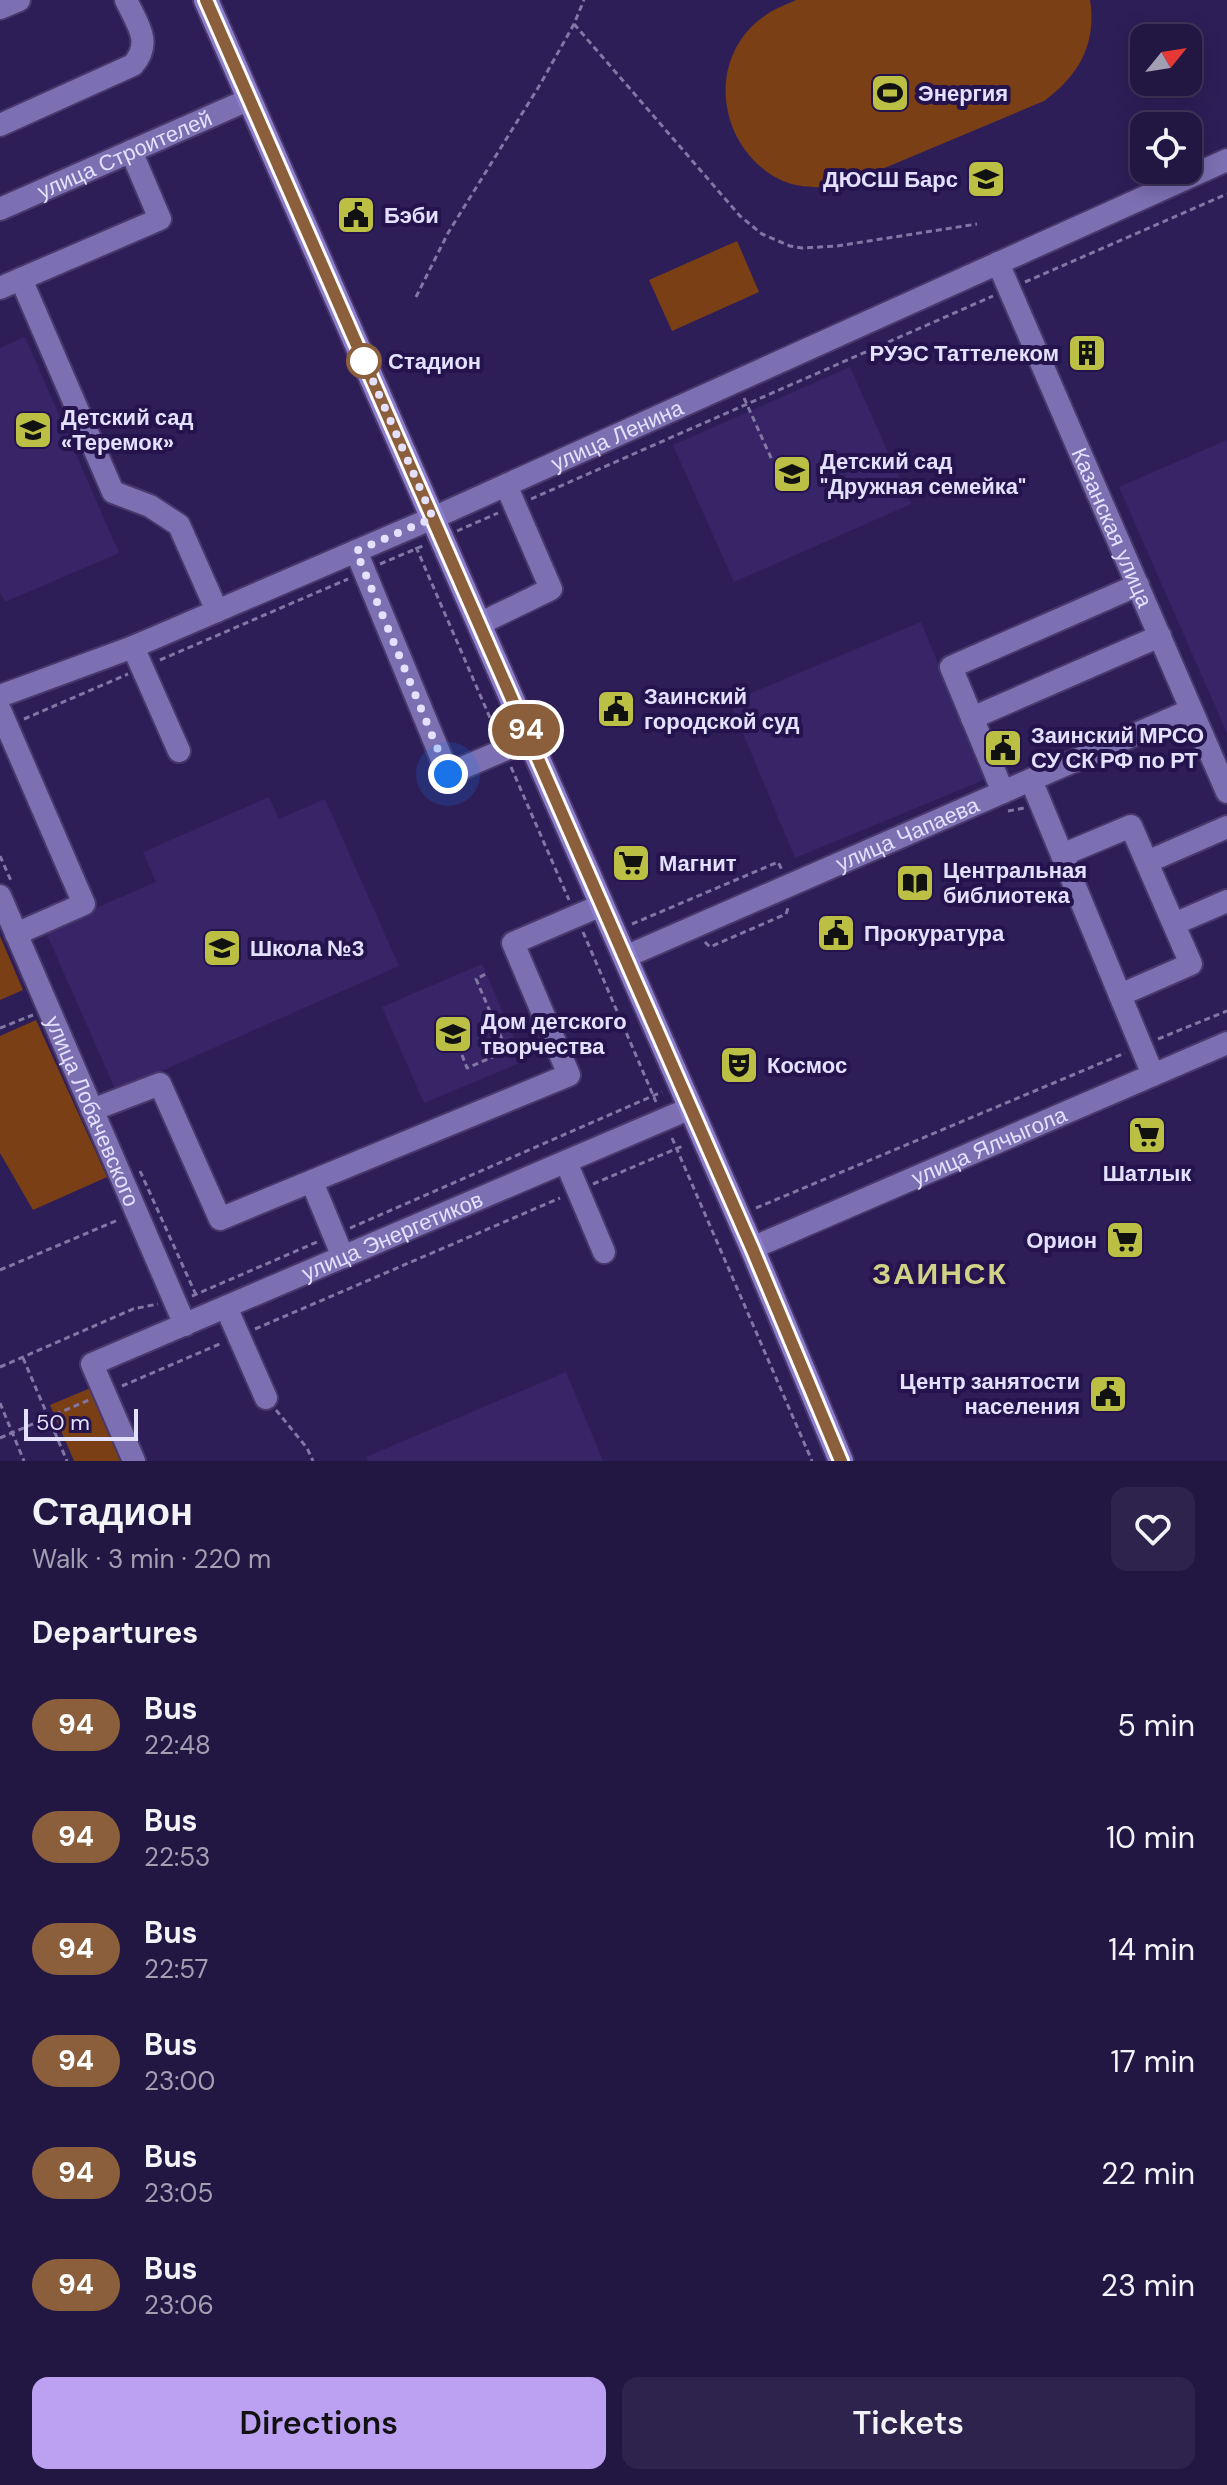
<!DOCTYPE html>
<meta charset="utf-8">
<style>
:root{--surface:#221642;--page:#2e234d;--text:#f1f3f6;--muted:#a29fb2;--line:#3f355b;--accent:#bca0f2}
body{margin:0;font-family:"DM Sans",sans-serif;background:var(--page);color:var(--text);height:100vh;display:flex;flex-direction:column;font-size:30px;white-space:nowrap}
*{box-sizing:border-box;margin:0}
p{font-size:26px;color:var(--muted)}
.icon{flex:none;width:44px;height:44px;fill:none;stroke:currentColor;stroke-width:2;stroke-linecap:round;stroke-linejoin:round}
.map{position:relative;height:1461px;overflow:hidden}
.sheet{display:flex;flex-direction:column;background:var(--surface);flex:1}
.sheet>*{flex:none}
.badge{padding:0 16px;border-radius:26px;font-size:28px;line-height:52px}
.needle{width:52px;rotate:60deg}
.buttons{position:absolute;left:1130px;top:24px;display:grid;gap:16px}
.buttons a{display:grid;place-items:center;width:72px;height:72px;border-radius:16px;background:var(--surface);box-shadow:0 4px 20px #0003,0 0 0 2px var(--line);font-size:40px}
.scale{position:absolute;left:24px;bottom:20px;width:114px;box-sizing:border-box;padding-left:8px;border:4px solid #e4e1fe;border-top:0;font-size:22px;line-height:28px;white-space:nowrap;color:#e4e1fe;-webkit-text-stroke:6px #24134d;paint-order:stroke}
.you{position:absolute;width:40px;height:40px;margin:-20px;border:6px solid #fff;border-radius:50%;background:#1a73e8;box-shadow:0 0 0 12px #1a73e833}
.map>.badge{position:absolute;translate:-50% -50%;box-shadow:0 0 0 4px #fff}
h2{padding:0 32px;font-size:30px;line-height:72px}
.round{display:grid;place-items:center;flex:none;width:84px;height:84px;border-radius:16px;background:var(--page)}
.overview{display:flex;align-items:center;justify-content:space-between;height:136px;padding:0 32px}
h1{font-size:38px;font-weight:600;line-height:60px}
.cta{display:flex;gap:16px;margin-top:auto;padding:16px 32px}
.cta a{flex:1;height:92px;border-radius:16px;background:var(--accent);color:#111;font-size:32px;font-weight:600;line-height:92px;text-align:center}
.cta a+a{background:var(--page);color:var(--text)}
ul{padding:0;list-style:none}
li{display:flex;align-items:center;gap:24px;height:112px;padding:0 32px}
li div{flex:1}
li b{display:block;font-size:30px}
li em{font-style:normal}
li .badge{min-width:88px;font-weight:700;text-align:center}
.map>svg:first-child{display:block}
</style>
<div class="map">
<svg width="1227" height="1461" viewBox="0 0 1227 1461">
<rect width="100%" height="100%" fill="#2e1e58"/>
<path fill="#372567" d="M25,337L119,553L5,602L0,592V348Z
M850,367L911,504L734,582L673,445Z
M1227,440V733L1119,487Z
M921,622L986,779L795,858L730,702Z
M269,797L279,819L325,799L399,966L116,1091L45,930L156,882L143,852Z
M482,964L524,1061L424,1103L382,1007Z
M566,1372L603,1461H368L366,1457Z"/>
<path fill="#7b3f15" d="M796,0H1090C1097,43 1079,76 1044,101L844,185C824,188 803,189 783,181C718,151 704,60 763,17C772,10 785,5 796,0Z
M737,241L759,292L672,331L649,280Z
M0,936L23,990L0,1000Z
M36,1020L107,1177L33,1210L0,1153V1036Z
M93,1387L125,1461H74L50,1405Z"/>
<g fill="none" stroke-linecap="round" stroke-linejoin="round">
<defs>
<g id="minor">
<path d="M0,8L19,0"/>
<path d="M0,125L133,65C153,42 137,24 126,0"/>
<path id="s1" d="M0,209L250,99"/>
<path id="s2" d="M998,263L1227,792"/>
<path d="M21,279L113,492L150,506L179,525L217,611"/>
<path d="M0,288L160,219L131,151"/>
<path d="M356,551L448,774L530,739"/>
<path d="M479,624L551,589L506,485"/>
<path d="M133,647L179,751"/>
<path id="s3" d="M0,696L133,647L433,518L1227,160"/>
<path d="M0,710L84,904L16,934"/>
<path d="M972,718L1160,636"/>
<path d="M1031,780L1153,1075"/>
<path d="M1003,792L951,667L1138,585"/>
<path d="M1062,855L1131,826L1191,964L1120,995"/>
<path d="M1147,862L1227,827"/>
<path id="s4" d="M0,896L185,1325"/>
<path d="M1174,924L1227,901"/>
<path id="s5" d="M625,957L1191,710"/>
<path d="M92,1110L160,1084L220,1219L569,1075L513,943L602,905"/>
<path d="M566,1162L604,1252"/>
<path d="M312,1182L343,1257"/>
<path id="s6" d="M752,1248L1227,1043"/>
<path d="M226,1307L266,1398"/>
<path id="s7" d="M134,1461L92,1364L691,1108"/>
</g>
<path id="major" d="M206,0L752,1248L841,1461"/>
</defs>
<use href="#minor" stroke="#49386b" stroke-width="26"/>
<use href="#major" stroke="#49386b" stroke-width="28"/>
<path stroke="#8177a4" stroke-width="3" stroke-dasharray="6 4" stroke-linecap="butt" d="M574,24L740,216L762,234L790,246L802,248L837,246L977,224
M1025,282L1227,194
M416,297L448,233L541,83L574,24L584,0
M744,398L772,460
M531,499L993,296
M457,531L498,513
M416,547L497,734
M380,564L425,545
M160,660L348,579
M24,719L128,674
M511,767L569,900
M1008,811L1024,808
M0,856L12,883
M632,924L778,862L782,870
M583,932L656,1102
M705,942L710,947L786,914L789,905
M0,1028L33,1015
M1158,1039L1227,1011
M462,1055L467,1068L507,1051L476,979L486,974
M672,1138L812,1461
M140,1171L196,1295
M593,1184L685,1145
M756,1208L1125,1053
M350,1228L662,1092
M0,1270L118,1220
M192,1296L317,1242
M255,1329L560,1198
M23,1358L67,1461
M0,1367L133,1309L158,1304
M122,1386L222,1343
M0,1403L24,1461
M276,1410L307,1448L313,1461
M0,1438L89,1400"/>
<use href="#minor" stroke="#7c70b2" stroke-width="22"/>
<use href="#major" stroke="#8d7dcf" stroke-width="24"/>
</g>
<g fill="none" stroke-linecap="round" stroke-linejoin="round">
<defs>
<path id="line" d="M206,0L752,1248L841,1461"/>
</defs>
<use href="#line" stroke="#fff" stroke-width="18"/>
<use href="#line" stroke="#8b5e3c" stroke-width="12"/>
<path stroke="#e4e1fe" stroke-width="8" stroke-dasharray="0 14.4" d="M364,361L363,358L433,518L356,551L448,774"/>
</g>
<defs>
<symbol id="stadium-square" viewBox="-11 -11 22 22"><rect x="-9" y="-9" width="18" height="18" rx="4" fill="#bbc045" stroke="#24134d"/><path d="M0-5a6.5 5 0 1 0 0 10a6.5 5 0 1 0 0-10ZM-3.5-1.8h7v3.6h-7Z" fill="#111"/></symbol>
<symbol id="school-square" viewBox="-11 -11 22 22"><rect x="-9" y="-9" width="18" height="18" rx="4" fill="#bbc045" stroke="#24134d"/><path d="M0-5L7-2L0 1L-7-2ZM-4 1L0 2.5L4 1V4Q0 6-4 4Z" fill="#111"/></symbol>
<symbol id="civic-square" viewBox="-11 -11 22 22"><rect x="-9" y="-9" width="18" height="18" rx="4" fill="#bbc045" stroke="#24134d"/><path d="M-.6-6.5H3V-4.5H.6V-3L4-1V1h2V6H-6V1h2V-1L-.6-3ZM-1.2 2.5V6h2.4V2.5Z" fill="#111"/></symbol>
<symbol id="building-square" viewBox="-11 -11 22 22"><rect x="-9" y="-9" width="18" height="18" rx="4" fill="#bbc045" stroke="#24134d"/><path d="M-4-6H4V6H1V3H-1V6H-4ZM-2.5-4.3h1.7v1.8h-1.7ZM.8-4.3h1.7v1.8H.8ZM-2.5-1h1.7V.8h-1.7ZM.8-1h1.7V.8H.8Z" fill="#111"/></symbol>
<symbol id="supermarket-square" viewBox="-11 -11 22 22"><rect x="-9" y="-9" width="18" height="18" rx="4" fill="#bbc045" stroke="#24134d"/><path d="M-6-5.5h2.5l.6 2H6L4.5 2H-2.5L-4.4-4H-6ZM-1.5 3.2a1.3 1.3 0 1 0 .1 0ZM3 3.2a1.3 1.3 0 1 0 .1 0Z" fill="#111"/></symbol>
<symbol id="library-square" viewBox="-11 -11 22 22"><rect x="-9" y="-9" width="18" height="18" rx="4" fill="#bbc045" stroke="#24134d"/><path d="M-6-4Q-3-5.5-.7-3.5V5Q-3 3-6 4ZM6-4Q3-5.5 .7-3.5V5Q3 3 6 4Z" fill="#111"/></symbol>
<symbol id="theatre-square" viewBox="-11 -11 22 22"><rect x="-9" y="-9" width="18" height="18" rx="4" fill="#bbc045" stroke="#24134d"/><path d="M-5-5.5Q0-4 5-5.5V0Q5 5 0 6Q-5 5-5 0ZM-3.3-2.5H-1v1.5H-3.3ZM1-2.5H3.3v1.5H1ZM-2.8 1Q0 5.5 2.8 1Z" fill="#111"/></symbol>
</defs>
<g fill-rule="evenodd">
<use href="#stadium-square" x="868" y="71" width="44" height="44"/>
<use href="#school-square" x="964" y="157" width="44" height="44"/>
<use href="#civic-square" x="334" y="193" width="44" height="44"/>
<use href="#building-square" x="1065" y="331" width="44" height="44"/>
<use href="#school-square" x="11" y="408" width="44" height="44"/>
<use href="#school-square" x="770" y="452" width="44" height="44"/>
<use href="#civic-square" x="594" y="687" width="44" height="44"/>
<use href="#civic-square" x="981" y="726" width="44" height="44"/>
<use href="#supermarket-square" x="609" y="841" width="44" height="44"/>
<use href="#library-square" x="893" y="861" width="44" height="44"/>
<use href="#civic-square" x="814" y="911" width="44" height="44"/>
<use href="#school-square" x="200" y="926" width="44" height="44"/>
<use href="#school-square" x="431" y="1012" width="44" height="44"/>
<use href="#theatre-square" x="717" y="1043" width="44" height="44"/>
<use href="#supermarket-square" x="1125" y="1113" width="44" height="44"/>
<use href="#supermarket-square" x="1103" y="1218" width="44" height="44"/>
<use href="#civic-square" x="1086" y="1372" width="44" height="44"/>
</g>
<circle fill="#fff" stroke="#8b5e3c" stroke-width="4" cx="364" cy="361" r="16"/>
<g text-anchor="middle" stroke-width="8" stroke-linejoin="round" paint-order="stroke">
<g font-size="22" font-weight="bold" fill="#e4e1fe" stroke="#24134d" text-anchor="start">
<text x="918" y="101">Энергия</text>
<text x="958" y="187" text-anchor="end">ДЮСШ Барс</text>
<text x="384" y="223">Бэби</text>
<text x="1059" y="361" text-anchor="end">РУЭС Таттелеком</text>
<text x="61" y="425">Детский сад<tspan x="61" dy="25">«Теремок»</tspan></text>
<text x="820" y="469">Детский сад<tspan x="820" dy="25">"Дружная семейка"</tspan></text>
<text x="644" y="704">Заинский<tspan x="644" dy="25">городской суд</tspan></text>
<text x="1031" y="743">Заинский МРСО<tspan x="1031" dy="25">СУ СК РФ по РТ</tspan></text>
<text x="659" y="871">Магнит</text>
<text x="943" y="878">Центральная<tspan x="943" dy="25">библиотека</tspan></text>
<text x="864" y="941">Прокуратура</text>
<text x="250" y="956">Школа №3</text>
<text x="481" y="1029">Дом детского<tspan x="481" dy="25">творчества</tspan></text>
<text x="767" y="1073">Космос</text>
<text x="1147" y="1181" text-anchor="middle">Шатлык</text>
<text x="1097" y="1248" text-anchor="end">Орион</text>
<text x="1080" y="1389" text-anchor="end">Центр занятости<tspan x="1080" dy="25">населения</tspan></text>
</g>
<g font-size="22" fill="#e4e1fe" stroke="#24134d">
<text dy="8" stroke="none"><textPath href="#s1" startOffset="136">улица Строителей</textPath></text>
<text dy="8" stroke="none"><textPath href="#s3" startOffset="670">улица Ленина</textPath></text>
<text dy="8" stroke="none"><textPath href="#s2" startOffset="288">Казанская улица</textPath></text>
<text dy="8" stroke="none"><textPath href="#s5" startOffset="308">улица Чапаева</textPath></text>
<text dy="8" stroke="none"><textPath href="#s4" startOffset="234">улица Лобачевского</textPath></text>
<text dy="8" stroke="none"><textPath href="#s6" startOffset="258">улица Ялчыгола</textPath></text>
<text dy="8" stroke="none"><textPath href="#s7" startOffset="432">улица Энергетиков</textPath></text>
</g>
<g font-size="22" font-weight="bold" fill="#e4e1fe" stroke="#24134d" text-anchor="start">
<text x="388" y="369">Стадион</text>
</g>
<g font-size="30" font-weight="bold" letter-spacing="2" fill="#ced385" stroke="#24134d">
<text x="940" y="1284">ЗАИНСК</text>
</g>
</g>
</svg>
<div class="buttons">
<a><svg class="needle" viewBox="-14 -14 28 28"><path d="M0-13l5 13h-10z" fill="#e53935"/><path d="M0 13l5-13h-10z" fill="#a29fb2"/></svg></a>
<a><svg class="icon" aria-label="locate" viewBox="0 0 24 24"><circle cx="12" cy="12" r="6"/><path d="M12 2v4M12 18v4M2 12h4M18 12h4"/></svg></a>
</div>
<div class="scale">50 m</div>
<div class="you" style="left:448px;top:774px"></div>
<b class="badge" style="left:526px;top:730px;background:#8b5e3c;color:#fff">94</b>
</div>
<section class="sheet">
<div class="overview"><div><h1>Стадион</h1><p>Walk · 3 min · 220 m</p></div><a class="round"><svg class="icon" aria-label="heart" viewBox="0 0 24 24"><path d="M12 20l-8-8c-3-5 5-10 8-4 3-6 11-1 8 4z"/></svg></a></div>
<h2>Departures</h2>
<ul>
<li><span class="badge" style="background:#8b5e3c;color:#fff">94</span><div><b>Bus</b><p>22:48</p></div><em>5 min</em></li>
<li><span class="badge" style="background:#8b5e3c;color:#fff">94</span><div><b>Bus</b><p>22:53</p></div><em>10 min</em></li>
<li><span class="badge" style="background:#8b5e3c;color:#fff">94</span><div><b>Bus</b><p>22:57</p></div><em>14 min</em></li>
<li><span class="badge" style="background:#8b5e3c;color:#fff">94</span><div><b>Bus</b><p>23:00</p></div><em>17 min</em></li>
<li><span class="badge" style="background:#8b5e3c;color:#fff">94</span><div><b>Bus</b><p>23:05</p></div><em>22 min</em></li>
<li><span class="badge" style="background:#8b5e3c;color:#fff">94</span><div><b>Bus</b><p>23:06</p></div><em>23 min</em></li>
</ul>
<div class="cta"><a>Directions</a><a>Tickets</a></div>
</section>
